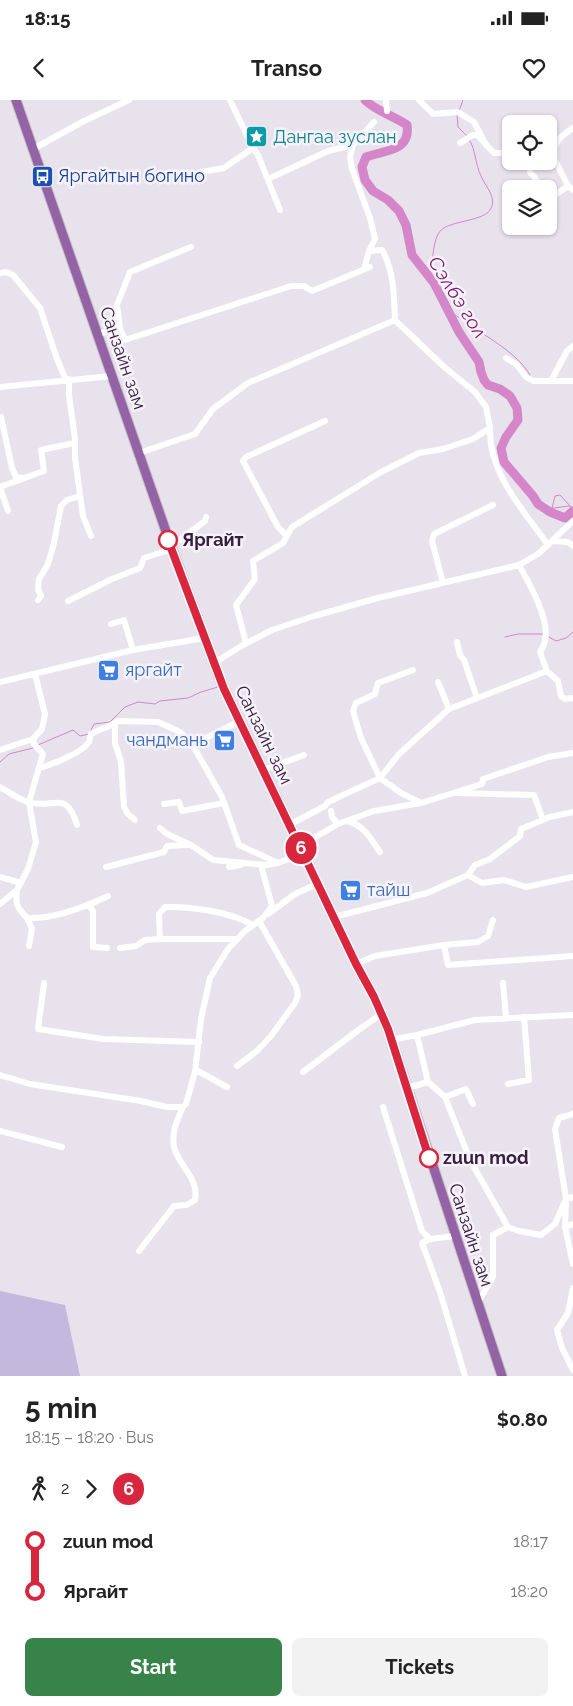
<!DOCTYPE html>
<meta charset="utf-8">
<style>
:root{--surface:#fff;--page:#f2f2f2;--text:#222;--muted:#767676;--accent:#38834a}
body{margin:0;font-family:Raleway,sans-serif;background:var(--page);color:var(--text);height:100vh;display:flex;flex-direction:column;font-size:19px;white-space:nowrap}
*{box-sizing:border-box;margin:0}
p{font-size:16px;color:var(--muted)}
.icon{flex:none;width:28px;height:28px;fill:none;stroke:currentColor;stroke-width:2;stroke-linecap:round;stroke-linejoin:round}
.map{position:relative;height:1276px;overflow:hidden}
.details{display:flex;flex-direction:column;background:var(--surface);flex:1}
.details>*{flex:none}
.badge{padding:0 10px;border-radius:16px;font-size:18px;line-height:32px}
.controls{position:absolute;left:502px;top:15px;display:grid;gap:10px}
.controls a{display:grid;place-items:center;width:55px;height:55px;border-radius:8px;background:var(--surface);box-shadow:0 1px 4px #0004;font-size:25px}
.map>.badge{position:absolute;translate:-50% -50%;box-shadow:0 0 0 2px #fff}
.legs{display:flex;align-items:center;gap:8px;height:55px;padding:0 25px;font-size:16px}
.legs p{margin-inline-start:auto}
.headline{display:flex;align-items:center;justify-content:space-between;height:85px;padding:0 25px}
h1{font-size:28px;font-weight:700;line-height:38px}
.action{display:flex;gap:10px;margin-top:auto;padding:10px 25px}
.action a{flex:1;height:58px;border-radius:8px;background:var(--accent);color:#fff;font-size:20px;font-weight:700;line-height:58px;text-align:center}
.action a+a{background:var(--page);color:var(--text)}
ul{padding:0 25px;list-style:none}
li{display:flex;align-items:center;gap:18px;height:50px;font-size:19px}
li i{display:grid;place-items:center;width:8px;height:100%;margin:0 6px;background:currentColor}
li i::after{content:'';width:12px;height:12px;margin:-6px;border:4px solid;border-radius:50%;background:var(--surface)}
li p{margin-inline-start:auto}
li:first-child i{background:linear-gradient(#0000 50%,currentColor 0)}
li:last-child i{background:linear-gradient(currentColor 50%,#0000 0)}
.status{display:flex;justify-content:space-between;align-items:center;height:35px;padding:0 25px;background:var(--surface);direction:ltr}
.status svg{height:14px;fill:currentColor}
header{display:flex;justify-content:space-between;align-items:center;height:65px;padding:0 25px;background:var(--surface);font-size:22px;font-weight:700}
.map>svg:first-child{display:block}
</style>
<div class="status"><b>18:15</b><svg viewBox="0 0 49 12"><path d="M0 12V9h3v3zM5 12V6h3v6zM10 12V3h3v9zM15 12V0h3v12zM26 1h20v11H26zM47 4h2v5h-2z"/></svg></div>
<header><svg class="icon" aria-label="back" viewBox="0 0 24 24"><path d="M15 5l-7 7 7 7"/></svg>Transo<svg class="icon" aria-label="heart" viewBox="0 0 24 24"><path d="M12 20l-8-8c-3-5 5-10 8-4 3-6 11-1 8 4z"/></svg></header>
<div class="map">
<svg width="573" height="1276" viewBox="0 0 573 1276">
<rect width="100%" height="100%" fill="#e8e2ed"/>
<path fill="#c3b9df" d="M0,1191L65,1205L80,1276H0Z"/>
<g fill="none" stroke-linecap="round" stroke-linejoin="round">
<path stroke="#d586c9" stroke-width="1" d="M459,11L463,0
M457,14L458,27L467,36
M469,39C476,50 475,64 481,76C485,86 498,98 490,110C484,120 455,121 444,128C437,132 436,139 434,147C430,169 436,175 443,194C445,198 445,205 447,209C450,213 459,217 463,220C484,236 517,252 530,275
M552,408L555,396L560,395L572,408
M546,409L569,406L573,408
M505,537L518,534H543
M549,537L556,541L566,538L573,532
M91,630L94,624L110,622L125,607L138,602L155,604L160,601L188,598L201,592L218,587
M38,645L73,630L80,636L89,634
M0,662L9,654L33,648"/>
<path stroke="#d586c9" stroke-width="9" d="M365,0C376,11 394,16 407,25C411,52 384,50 366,57L362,67L365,80L373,91L388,100L399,111L406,125L412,155L434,183L459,232L479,262L481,272L484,280L488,285L500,289L510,296L517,308L518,320L506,337L501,348L504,362L533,396L538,404L550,412L565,418L573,411"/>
<defs>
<path id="major" d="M16,0L170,443L221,582L356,864L374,897L388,929L502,1276"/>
</defs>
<use href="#major" stroke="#c3bcc5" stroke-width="11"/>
<path stroke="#fff" stroke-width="6" d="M386,0L387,11
M419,0L433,14L458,12L474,22L486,45
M460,43L473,35H477L494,53H502L511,48
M253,48L258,55L280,110
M549,48L568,86L573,90
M33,49L84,21L129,0
M555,56C551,42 563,35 573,28
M201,72L224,68L253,48L230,0
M530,72L535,78L541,89
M268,79L328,51L353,45
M549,99L568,86
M514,129V126
M191,147L130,172L117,205L120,228L125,240L291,186H304L312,191L370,167
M364,169L369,151L375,139L370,118L352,69L350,57L353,45L374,22
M0,173L6,172L13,175L40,208L57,259L66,280
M98,234L120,228
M506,258L516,264L526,277L533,281H573
M69,279V295L75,339V358L83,416L91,436
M551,281L567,251L573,246
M0,287L112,276
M1,317L12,368L16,377L23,378
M490,328C488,373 524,411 548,445
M139,353L195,334L213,309L248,283L395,220
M8,411L0,387L44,371L41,350L74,343
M287,436L278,427L243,361L246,357L325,321
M553,441L568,442L573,446
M170,443L180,440L205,421L206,417
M519,465C529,483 550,519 545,540C545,544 542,548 540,552L547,571L558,581L561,596L565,599L573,598
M443,483L432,441L434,434L493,405
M38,500L41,496L38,489L39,479L48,464L54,443L61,406L67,400L80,396
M68,501L112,479L140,468L144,458L172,449
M111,524L124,520L133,550
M457,542L460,555L464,560L477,598
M246,543L236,505L255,479L253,461L283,443L292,427L381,372L419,353L443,349L473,339L490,328L486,307L475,292L443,266L395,220C394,197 394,170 382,150L369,151
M214,563L243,545L272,530L314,516L378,498L519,465L538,454L573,421
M413,570L378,583L375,594L356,603L353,611L361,638L380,678L401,693L421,703L482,684L483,679L548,657L573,653
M0,582L133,550L204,538
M438,582L449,609
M115,624V643L121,662L124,707L128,714L135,720
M191,642L222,697L239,745L278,763
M0,650L33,639
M39,668C51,665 82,653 89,642C90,639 90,637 91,634C100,629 110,627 118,621L158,622L180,632L191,642L200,641L240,621
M263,670L304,655
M0,687C9,692 18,699 28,702C53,710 66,688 77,725
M457,693L534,695L543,720
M164,704L179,702L182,711L224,703
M331,711L332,717L338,724L374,711L421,703
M347,721C364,725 370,738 380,752
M289,725L325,706L328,702L380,678L399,654L449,609L547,571
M160,728L167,734L191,745L213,760L266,765L278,763L303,753
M300,746L338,724
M106,767L164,752L167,746L187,745
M229,767L241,765
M468,775L482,783L504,780L526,787L573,777
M0,777L21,783
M17,790C15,805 17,807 27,818C54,819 83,808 108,796
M0,804L17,790L28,769L36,742L29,702L43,654L34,644L33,639L42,629L45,614L35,574
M89,805L93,811V847L107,848
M268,814L295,794L317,784
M334,817L427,793L468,775L475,765L490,759L520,736L521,729L550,717L573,712
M27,818L32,829L29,846
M237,839H160L159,814L165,807C191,806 230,812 253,825
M444,845L448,865L573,856
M120,848L136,846L145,840L160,839
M356,864L375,856L444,845L478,842L488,836L493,820
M44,883L38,929L103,939L199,942
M503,883L506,918
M391,940L417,935
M237,966L257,951L271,936L295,903L298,895L296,886L259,821
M196,970L227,987
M303,972L353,934L381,914
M0,975L30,984L141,1001L167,1007H183L186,1004L195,972L201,919L210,878L228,849L245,831L263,818L272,806L261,765
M428,982L417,935L475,920L573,915
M508,984L529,980L524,917
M407,988L428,982L445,997L470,1060L508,1127
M445,997L466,989L473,1004
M383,1007L422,1131L430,1139L455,1136
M573,1014L559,1018L555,1029L566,1099L565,1127L573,1164
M0,1031L62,1047
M566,1099L573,1097
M565,1127L573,1124
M430,1139L422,1143L440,1192L465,1276
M139,1151L174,1106L187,1105L195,1100C199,1079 181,1068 175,1050C170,1036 177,1020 183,1007
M573,1188L568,1213L557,1230L562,1248L573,1270
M477,1204L493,1177V1135L508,1127L519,1131L541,1135L555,1124L566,1099"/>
<use href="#major" stroke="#9463a5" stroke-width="9"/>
</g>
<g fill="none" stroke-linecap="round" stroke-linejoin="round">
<defs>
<path id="line-1" d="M168,440L224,589L356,864L374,897L388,929L429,1058"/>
</defs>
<use href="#line-1" stroke="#fff" stroke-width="11"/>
<use href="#line-1" stroke="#d7263d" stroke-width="8"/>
</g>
<defs>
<symbol id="sight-square" viewBox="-11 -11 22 22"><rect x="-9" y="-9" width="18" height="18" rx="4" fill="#0f9aa8" stroke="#f6f2f9"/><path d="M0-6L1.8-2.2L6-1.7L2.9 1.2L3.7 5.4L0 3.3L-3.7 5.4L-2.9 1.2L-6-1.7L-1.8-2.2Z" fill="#fff"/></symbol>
<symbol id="bus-square" viewBox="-11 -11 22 22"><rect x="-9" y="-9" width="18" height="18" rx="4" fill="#1a4fb4" stroke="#f6f2f9"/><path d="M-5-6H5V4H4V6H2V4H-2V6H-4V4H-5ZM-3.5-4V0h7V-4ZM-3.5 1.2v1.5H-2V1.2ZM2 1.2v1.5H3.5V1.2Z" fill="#fff"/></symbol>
<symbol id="supermarket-square" viewBox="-11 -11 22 22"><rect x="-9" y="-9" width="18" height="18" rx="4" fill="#3f7fe0" stroke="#f6f2f9"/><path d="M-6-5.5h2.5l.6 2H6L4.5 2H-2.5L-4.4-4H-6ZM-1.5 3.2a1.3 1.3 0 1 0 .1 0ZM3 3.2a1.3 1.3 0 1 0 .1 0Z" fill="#fff"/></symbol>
</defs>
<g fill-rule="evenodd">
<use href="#sight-square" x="244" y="24" width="25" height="25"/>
<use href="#bus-square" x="30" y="64" width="25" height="25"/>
<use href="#supermarket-square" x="96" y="558" width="25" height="25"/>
<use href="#supermarket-square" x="212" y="628" width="25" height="25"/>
<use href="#supermarket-square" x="338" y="778" width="25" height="25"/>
</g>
<g fill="#fff" stroke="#d7263d" stroke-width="2.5">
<circle cx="168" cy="440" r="9"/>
<circle cx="429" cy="1058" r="9"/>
</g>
<g text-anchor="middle" stroke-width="5" stroke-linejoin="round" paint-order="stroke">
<g font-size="18" fill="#0d838f" stroke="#f6f2f9" text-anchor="start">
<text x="273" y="43">Дангаа зуслан</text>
</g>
<g font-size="18" fill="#164399" stroke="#f6f2f9" text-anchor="start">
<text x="58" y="82">Яргайтын богино</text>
</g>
<g font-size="18" fill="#37203f" stroke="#f6f2f9">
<text transform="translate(123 258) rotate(71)" y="6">Санзайн зам</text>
<text transform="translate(264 635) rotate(64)" y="6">Санзайн зам</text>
<text transform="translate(471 1135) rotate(72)" y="6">Санзайн зам</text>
</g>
<g font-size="18" font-weight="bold" fill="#37203f" stroke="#f6f2f9" text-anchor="start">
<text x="182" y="446">Яргайт</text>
<text x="443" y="1064">zuun mod</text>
</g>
<g font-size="18" fill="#366cbe" stroke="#f6f2f9" text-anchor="start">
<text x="125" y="576">яргайт</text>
<text x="208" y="646" text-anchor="end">чандмань</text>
<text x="367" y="796">тайш</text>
</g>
<g font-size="19" font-style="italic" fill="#7f176e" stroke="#f6f2f9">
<text transform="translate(458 197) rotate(58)" y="7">Сэлбэ гол</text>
</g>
</g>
</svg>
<div class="controls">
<a><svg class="icon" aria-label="locate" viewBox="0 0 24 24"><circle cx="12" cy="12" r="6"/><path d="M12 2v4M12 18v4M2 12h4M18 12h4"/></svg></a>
<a><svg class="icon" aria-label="layers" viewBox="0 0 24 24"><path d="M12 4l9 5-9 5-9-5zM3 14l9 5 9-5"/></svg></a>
</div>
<b class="badge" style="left:301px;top:748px;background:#d7263d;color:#fff">6</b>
</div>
<section class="details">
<div class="headline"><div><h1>5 min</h1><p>18:15 – 18:20 · Bus</p></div><b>$0.80</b></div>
<div class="legs"><svg class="icon" aria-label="walk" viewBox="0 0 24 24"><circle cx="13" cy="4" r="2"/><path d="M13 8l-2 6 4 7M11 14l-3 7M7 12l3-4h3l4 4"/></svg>2<svg class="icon" aria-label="forward" viewBox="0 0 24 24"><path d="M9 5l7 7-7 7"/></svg><b class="badge" style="background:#d7263d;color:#fff">6</b></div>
<ul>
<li><i style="color:#d7263d"></i><b>zuun mod</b><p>18:17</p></li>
<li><i style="color:#d7263d"></i><b>Яргайт</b><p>18:20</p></li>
</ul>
<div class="action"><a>Start</a><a>Tickets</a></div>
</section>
